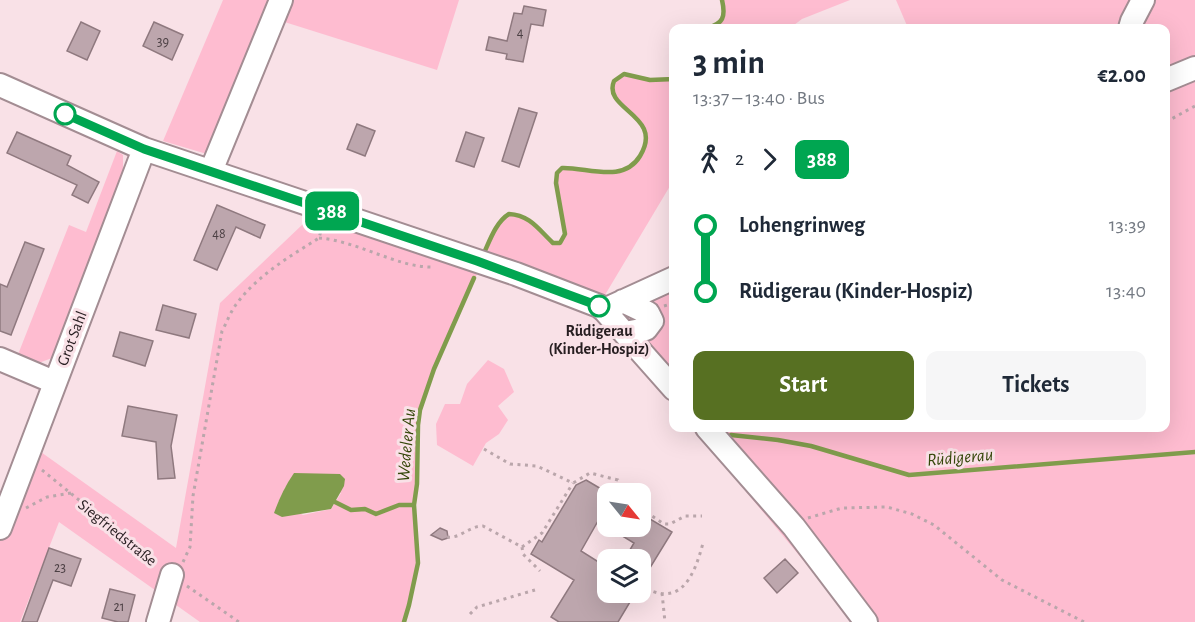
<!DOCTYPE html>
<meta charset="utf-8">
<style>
:root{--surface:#fff;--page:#f6f6f7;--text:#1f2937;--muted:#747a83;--accent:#577022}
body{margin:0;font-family:"Alegreya Sans",sans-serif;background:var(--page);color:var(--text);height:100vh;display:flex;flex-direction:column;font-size:22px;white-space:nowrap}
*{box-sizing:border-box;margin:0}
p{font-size:20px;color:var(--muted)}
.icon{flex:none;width:33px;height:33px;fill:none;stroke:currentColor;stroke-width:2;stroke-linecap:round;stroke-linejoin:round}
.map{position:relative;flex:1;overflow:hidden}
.drawer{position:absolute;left:669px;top:24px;width:501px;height:408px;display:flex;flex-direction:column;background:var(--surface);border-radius:12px;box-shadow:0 6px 24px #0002}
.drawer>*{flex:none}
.badge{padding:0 12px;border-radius:9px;font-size:21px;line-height:39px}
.needle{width:39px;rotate:120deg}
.controls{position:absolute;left:597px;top:483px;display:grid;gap:12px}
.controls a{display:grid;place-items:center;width:54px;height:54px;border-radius:12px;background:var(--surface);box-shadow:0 6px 24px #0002;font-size:30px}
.map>.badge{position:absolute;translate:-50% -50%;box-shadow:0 0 0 3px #fff}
.legs{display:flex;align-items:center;gap:9px;height:66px;padding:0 24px;font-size:20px}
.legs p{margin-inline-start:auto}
.overview{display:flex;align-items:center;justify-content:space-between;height:102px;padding:0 24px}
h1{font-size:33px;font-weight:700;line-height:45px}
.action{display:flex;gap:12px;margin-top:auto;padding:12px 24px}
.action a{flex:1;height:69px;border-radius:12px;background:var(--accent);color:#fff;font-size:24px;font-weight:700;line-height:69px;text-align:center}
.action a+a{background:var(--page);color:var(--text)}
ul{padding:0 24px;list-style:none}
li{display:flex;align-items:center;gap:21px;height:66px;font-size:22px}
li i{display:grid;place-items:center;width:9px;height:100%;margin:0 8px;background:currentColor}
li i::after{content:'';width:15px;height:15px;margin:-8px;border:4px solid;border-radius:50%;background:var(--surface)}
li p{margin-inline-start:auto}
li:first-child i{background:linear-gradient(#0000 50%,currentColor 0)}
li:last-child i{background:linear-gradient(currentColor 50%,#0000 0)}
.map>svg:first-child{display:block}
</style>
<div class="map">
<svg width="1195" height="622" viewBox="0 0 1195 622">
<rect width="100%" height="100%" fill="#f9e1e7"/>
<path fill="#febcd0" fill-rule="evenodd" d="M223,0H459L437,70L275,19L217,157L163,141Z
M722,0H850L802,19L790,28H707C723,24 726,17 722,0Z
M896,0H1195V622H866L833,596L693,428H1166V28H908Z
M624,74L650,80L673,79V181L599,305L673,278V404L598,314L482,263L434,369L420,410L418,425L417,484L414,502L418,563L409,605L404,622H200L59,522L20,622H0V528L31,445L176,548L220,303L323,205L484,253C490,240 496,222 509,214C530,215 539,230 553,243H560L565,234L556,183L557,173L562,168C587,167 623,184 640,156C665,115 602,110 614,81ZM285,487L341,493L331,509L303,515L278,502L283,497Z
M117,151L123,155V170L52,358L36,364L17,357L69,225L86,232Z
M488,360L504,369L514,392L498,406L508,420L499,434L486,443L473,466L437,445L436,424L445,404H460L467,384Z"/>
<path fill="#809c4c" d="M294,473L340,474L345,479L344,486L331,509L282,517L274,513C279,499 285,486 294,473Z"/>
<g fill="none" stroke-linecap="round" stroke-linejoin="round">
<path stroke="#809c4c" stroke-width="4.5" d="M707,28C723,24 726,17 722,0
M484,253C490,240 496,222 509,214C530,215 539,230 553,243H560L565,234L556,183L557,173L562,168C587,167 623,184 640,156C665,115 602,110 614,81L624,74L650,80L674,79
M731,435L778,440L811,446L909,475L1195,452
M335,502L351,510L365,509L376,514L399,505H414
M404,622L409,605L418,563L414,505L417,484L418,425L420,410L434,369L474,278"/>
</g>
<path fill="#bda6ad" stroke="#8f797f" stroke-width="1.5" d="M524,6L546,10L543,26L531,24L523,62L506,59L507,54L486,50L489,37L507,41L514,13L522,14Z
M81,22L100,31L87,60L67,51Z
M154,22L183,35L172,60L143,46Z
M519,108L537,113L519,167L502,161Z
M357,124L375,131L365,156L347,149Z
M17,132L71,156L67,165L99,182L88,203L72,195L77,185L7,153Z
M466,132L484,138L474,167L456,161Z
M217,205L265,225L260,238L236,227L217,270L194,260Z
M25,242L44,249L11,335L0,331V284L7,287Z
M163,305L196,314L189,338L156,330Z
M120,332L153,341L145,366L113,356Z
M128,406L177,415L171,446L175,478L158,479L156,442L122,436Z
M586,480L608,493V526H640V513L672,532L640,584V560H624L634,543L598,521L581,551L608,568V592H636L618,622H559L551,617L574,580L531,554L539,540L542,542L576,485Z
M440,528L447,531L448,538L442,540L431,535Z
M49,548L81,559L71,586L53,580L37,622H22Z
M785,559L798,573L777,593L764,578Z
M110,589L135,595L128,622H118L102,618Z"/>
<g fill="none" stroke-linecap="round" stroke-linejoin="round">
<defs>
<path id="minor" d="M1130,28L1132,21L1143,0
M1166,80L1195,68
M0,85L144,149L516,274L599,306L604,310L674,389
M211,171L281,0
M623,301L648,313L652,321L646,329L625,333
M604,310L674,278
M0,359L54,382
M707,428L794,527L866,622
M0,528L144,149
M158,622L172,575"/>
</defs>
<use href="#minor" stroke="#a38d93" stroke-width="26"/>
<path stroke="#baa6ab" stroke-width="3" stroke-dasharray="3 4.5" stroke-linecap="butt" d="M1166,122L1195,106
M319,238C358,241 398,268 433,267
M664,306L674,303
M484,449L510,464L537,466L573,483L590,473L618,480L625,494
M42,470L158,564
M26,508L47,497L71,493
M640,508L664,524H670L685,516H702
M808,518L842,508L887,507L912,514L934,525L1002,580L1084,622
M447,537C460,539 469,526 483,526L522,547L523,554L540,571
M522,547L542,533L573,483
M183,562L190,547L193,496L222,331C227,322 230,313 235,306C256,276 289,257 319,238L322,227
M640,585C680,610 694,577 703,543
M187,586L239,622
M662,593L665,622
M470,614L477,607L535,590"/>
<use href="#minor" stroke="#fff" stroke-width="22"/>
</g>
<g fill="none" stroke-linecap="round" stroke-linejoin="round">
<defs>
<path id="line-1" d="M65,114L144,149L477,261L599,306"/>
</defs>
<use href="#line-1" stroke="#fff" stroke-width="14"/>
<use href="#line-1" stroke="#00a651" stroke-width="9"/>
</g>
<g fill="#fff" stroke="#00a651" stroke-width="3">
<circle cx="65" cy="114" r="10"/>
<circle cx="599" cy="306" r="10"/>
</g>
<g text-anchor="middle" stroke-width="6" stroke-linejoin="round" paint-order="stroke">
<g font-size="14" fill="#4c4044">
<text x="520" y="37">4</text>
<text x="163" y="46">39</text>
<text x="219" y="238">48</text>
<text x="60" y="572">23</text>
<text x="119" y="611">21</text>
</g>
<g font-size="16" font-weight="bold" fill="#271e21" stroke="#f9e1e7">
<text x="599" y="336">Rüdigerau<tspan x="599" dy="18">(Kinder-Hospiz)</tspan></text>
</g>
<g font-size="16" fill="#271e21" stroke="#f9e1e7">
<text transform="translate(71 338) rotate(-69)" y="6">Grot Sahl</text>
<text transform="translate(118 532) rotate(39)" y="6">Siegfriedstraße</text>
</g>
<g font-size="18" font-style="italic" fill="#35470a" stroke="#f9e1e7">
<text transform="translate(406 445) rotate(-85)" y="6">Wedeler Au</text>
<text transform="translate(960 457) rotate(-5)" y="6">Rüdigerau</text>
</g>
</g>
</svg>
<div class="controls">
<a><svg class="needle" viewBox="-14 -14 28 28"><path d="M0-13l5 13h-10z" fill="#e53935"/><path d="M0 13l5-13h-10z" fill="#747a83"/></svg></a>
<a><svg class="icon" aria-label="layers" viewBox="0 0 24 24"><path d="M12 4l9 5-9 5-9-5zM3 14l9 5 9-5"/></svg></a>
</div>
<b class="badge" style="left:332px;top:211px;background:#00a651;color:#fff">388</b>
<section class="drawer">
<div class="overview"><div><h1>3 min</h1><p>13:37 – 13:40 · Bus</p></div><b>€2.00</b></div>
<div class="legs"><svg class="icon" aria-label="walk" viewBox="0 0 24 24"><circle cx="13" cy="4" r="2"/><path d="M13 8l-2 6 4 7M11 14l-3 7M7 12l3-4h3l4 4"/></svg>2<svg class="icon" aria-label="forward" viewBox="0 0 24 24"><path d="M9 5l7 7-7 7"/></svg><b class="badge" style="background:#00a651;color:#fff">388</b></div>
<ul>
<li><i style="color:#00a651"></i><b>Lohengrinweg</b><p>13:39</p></li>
<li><i style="color:#00a651"></i><b>Rüdigerau (Kinder-Hospiz)</b><p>13:40</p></li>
</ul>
<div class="action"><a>Start</a><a>Tickets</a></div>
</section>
</div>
